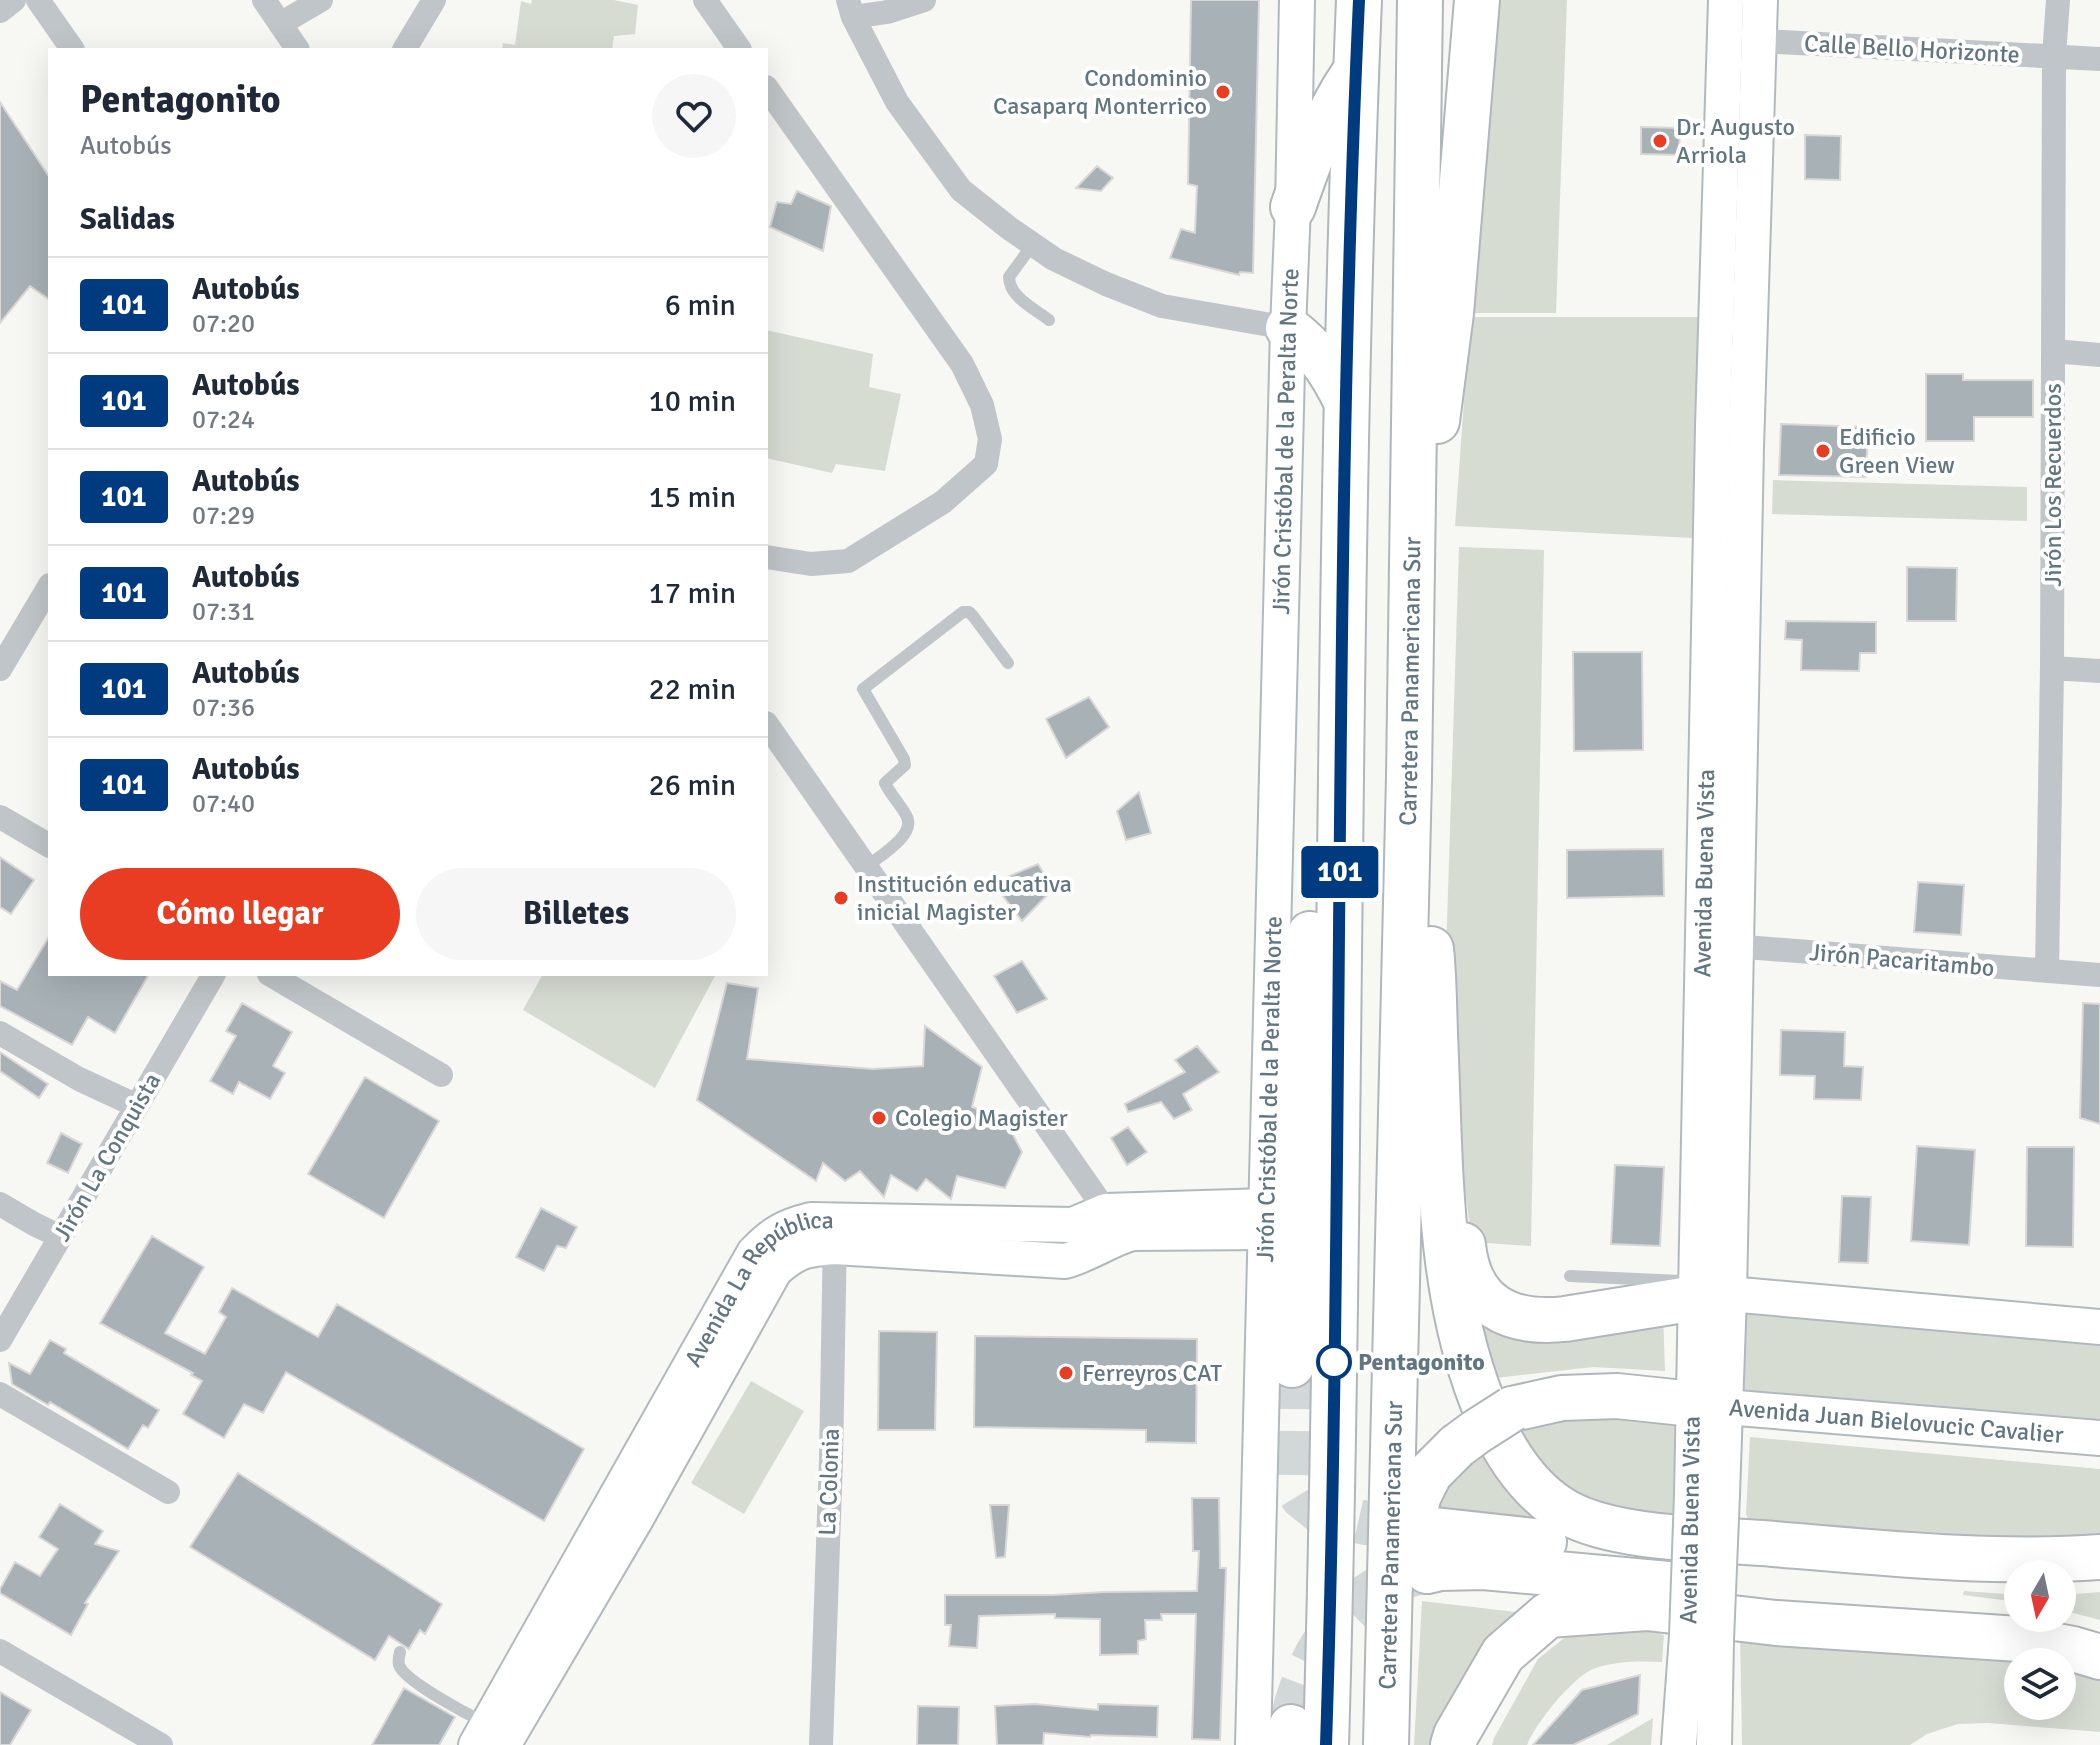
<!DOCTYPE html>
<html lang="es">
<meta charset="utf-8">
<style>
:root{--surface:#fff;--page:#f6f6f7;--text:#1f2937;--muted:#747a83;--line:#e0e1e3;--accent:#e83c23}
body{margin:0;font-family:Signika,sans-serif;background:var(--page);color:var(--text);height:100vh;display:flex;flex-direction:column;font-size:30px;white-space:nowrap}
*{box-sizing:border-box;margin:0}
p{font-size:26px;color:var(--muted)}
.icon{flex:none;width:44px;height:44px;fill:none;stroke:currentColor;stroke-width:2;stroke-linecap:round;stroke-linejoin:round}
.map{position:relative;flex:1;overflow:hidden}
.panel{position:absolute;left:48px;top:48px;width:720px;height:928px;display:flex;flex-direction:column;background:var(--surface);border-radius:0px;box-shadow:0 8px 32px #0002}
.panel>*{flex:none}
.badge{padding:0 16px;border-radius:6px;font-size:28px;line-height:52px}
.needle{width:52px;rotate:189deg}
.controls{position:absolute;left:2004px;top:1560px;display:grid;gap:16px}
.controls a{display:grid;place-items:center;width:72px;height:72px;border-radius:50%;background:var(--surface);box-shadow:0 8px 32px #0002;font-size:40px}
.map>.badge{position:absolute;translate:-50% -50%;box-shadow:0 0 0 4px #fff}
h2{padding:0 32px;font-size:30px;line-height:72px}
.round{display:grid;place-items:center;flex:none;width:84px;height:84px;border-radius:42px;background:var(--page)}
.head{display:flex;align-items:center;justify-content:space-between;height:136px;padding:0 32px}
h1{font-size:38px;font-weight:700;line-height:60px}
.button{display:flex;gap:16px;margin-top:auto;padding:16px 32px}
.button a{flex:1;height:92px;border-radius:48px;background:var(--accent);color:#fff;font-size:32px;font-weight:700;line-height:92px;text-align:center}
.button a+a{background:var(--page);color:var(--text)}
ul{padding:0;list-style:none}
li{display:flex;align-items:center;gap:24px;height:96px;padding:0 32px;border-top:2px solid var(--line)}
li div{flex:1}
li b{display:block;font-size:30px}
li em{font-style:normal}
li .badge{min-width:88px;font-weight:700;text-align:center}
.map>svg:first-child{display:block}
</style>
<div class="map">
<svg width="2100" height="1745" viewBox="0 0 2100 1745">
<rect width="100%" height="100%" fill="#f7f7f4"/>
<path fill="#d7dcd3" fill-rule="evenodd" d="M532,0H614L638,5L635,34L614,36L612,50H502L503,43L515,45L521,1L531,4Z
M1497,0H1567L1556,313H1470Z
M1470,317H1698L1693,538L1455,526Z
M766,330L873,354L869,387L901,394L885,471L836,464L832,473L766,458Z
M1773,480L2027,487V521L1772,514Z
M1459,547L1544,550L1531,1246L1472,1242L1449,1072L1444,1017Z
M543,974H716L655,1088L523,1010Z
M1465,1309L1663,1313L1665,1371L1593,1367L1486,1379Z
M1738,1310L2100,1338V1427L1737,1395Z
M751,1381L804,1411L744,1514L691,1483Z
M1592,1408L1686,1413L1685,1517L1612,1513L1548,1482L1508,1431Z
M1750,1437L2100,1469V1543L2014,1551L1750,1524L1746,1514Z
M1485,1445L1580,1529L1435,1514L1438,1494Z
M1964,1591L2018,1595V1602L1963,1595Z
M2100,1592V1620L2062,1610V1595Z
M1422,1601L1524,1613L1435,1745H1414Z
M1624,1622L1664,1635L1662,1662C1639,1661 1616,1661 1593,1669C1572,1678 1535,1724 1527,1745H1492L1494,1738L1538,1659L1574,1630Z
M1740,1631L2036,1655L2100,1668V1732L1988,1723L1958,1724L1927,1734L1910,1745H1742ZM2018,1662H2062V1706H2018Z
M1653,1718L1651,1745H1607Z"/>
<path fill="#a7b1b6" stroke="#d9d8d6" stroke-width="2" d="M1191,0H1259L1253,273L1240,272L1239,275L1170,258L1181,229L1195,233L1197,186L1188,184Z
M0,102L50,178V300L30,286L0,323Z
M1641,127L1680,128L1679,155L1641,154Z
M1805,135L1841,136L1840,180L1805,179Z
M1097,166L1113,178L1101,191L1076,188Z
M797,191L831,206L823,251L770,227L777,202L791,204Z
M1926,374H1963V380H2033V417H1974V441H1926Z
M1781,424L1868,427L1866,477L1779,475Z
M1907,567L1957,568L1956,621H1907Z
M1786,621L1876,622V653H1860L1859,671L1801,670L1802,640L1785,639Z
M1573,652H1642L1643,750L1574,751Z
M1089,697L1109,727L1066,758L1046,719Z
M1139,792L1151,833L1126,840L1117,811Z
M1663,849L1664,896L1567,898V850Z
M0,857L34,880L11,914L0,907Z
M1038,864L1053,889L1022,921L993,883Z
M1918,882L1964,885L1961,935L1914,932Z
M50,935V974H149L115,1033L88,1017L72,1045L0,1006V981L17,990Z
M1022,961L1047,999L1017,1013L994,976Z
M727,983L758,988L747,1059L873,1069L923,1066L925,1026L982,1067L972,1107L1006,1121L1022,1152L1005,1188L957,1176L951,1199L926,1179L917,1191L891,1175L884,1197L860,1171L845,1181L823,1163L816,1181L697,1100Z
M242,1003L292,1032L273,1066L285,1073L270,1099L239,1082L233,1094L210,1081L236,1036L226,1031Z
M2083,1003L2100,1004V1124L2080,1118Z
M1781,1030L1845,1032L1844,1066L1863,1067L1861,1100L1814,1099L1815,1076L1780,1075Z
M1197,1046L1219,1072L1183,1094L1192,1110L1174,1119L1161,1102L1128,1112L1125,1104L1185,1072L1175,1060Z
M0,1052L48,1084L39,1098L0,1071Z
M365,1077L439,1121L384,1218L308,1174Z
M1128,1127L1147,1152L1127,1165L1111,1138Z
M61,1133L82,1144L68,1173L47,1163Z
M1917,1146L1975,1150L1969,1245L1911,1241Z
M2027,1147H2074L2073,1247L2026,1246Z
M1615,1165L1664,1167L1660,1246L1611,1244Z
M1842,1196L1871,1197L1868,1263L1839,1262Z
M541,1208L577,1227L566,1248L557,1246L544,1271L516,1257Z
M152,1236L204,1267L165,1333L205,1354L226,1317L219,1312L232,1288L318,1337L337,1304L584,1449L544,1521L286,1372L263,1413L244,1404L224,1438L183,1414L202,1381L191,1375L193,1373L100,1323Z
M879,1331L937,1332L935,1430H878Z
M975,1336L1197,1339L1196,1443L1146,1442V1430L974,1427Z
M50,1340L66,1349L64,1353L159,1410L148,1428L143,1425L128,1449L50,1402L48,1405L12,1384L9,1363L30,1374Z
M238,1473L442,1604L425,1634L420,1630L409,1649L389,1636L375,1660L190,1547Z
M1192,1498H1219L1220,1568H1226L1220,1740L1192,1739L1196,1614H1161L1162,1620H1145L1146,1639L1138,1641V1654L1100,1655V1619L1055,1618V1614L979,1616L977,1648L949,1646L951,1625H945V1595H1053L1104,1592L1197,1591L1199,1551H1193Z
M60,1504L103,1531L95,1544L119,1551L85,1603L88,1604L71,1635L0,1593V1589L15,1562L40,1576L58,1549L39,1537Z
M990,1505H1009L1005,1557L996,1558Z
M1640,1675L1638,1714L1573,1745H1533L1582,1690Z
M404,1688L455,1717L439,1745H372Z
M0,1692L31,1710L10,1745H0Z
M1035,1704L1098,1710V1704L1158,1706L1157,1737L1091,1735L1090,1737L1044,1733L1043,1745H997L995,1706Z
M918,1706L959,1707L958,1745H917Z"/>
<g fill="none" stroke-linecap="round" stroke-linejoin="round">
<path stroke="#d2d7d7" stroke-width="44" stroke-dasharray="44 22" stroke-linecap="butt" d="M1292,1365L1291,1479L1302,1497L1322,1513L1366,1523L1430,1529
M1291,1727C1301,1670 1333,1613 1385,1584C1396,1579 1409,1576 1421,1572"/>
<defs>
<g id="secondary">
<path d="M1706,1297L1729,1294L2100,1327"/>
<path id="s1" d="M1701,1405L2100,1438"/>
<path d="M1722,1494L1729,1294L1746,447L1760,0"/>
<path id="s2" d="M1692,1495L1713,427L1726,0"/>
<path id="s3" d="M476,1745L754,1253C773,1233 784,1227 811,1220L1073,1225L1106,1211L1267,1206"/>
<path d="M503,1745L637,1517L775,1270C798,1250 806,1249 835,1247L1065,1261C1090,1254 1108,1240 1132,1233L1266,1232"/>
<path id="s4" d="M1253,1745L1288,328L1293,207L1297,0"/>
<path d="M1679,1745L1687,1636"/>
<path d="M1714,1745L1716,1640"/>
</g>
<g id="highway">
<path d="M1293,207C1309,161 1325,116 1352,76"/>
<path d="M1288,328C1318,352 1329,367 1346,401"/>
<path d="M1437,421L1451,313L1477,0"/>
<path d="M1431,949C1434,977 1434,1006 1435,1034C1441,1163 1436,1299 1490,1420C1507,1456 1531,1493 1566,1512C1615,1539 1705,1539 1762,1543C1874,1552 1988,1565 2100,1557"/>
<path d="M1463,1245C1469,1305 1509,1325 1565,1319L1696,1298"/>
<path d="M1292,1365L1310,934"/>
<path d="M1512,1409L1562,1398L1617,1396L1693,1404"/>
<path d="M1435,1530L1544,1542"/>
<path d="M1406,1543L1419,1495L1430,1473L1457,1446"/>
<path d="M1427,1571L1440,1568L1483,1567L1679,1585"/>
<path d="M1289,1745L1291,1727"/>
<path d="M1326,1745C1343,1163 1335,581 1359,0"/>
<path id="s5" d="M1386,1745L1409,777L1420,0"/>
<path d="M1453,1745L1456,1735L1503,1654L1548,1615L1647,1608L1776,1623L2019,1639L2073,1649L2100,1657"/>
</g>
</defs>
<use href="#secondary" stroke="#b2b9bd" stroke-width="38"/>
<use href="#highway" stroke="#b0b6b9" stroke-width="48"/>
<path stroke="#bfc5c8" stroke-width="12" d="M1033,244L1009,277C1009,297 1035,309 1049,320
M866,867C880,856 918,834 906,815C900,804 890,794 885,783L905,765L904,759L863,689L963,612H969L973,616L1008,663
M1570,1276L1681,1281
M400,1652C399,1656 398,1661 399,1665C404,1681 469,1715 485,1723"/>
<path stroke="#bfc5c8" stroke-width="24" d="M38,0L73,50
M264,0L298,50
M705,0L740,50
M848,0L853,17L897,102L961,190L1009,228L1054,259L1106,284L1162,306L1288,328
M0,11L14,0
M853,17L887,12L924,0
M280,24L321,0
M1743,40L2100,59
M404,50L434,0
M766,87L962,364L982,405L990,439L986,464L943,502L848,561L811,564L766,557
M2054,351L2100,355
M2052,668L2100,671
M0,669L50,585
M766,723L1106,1211L1112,1224
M0,817L50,846
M1720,945L2100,975
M2047,971L2052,668L2054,56L2058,0
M269,974L441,1075
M0,1033L79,1079L137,1106
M0,1204L34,1224L61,1237
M0,1340L214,974
M0,1394L168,1492
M0,1651L161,1745
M821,1745L831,1459L835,1232"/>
<use href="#secondary" stroke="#fff" stroke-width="34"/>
<use href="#highway" stroke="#fff" stroke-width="44"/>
<defs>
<path id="secondary-bridge" d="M1687,1636L1692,1495
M1716,1640L1722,1494"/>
<path id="highway-bridge" d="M1457,1446L1476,1432L1512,1409"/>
</defs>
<use href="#secondary-bridge" stroke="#b2b9bd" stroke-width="38" stroke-linecap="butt"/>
<use href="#highway-bridge" stroke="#b0b6b9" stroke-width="48" stroke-linecap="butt"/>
<use href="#secondary-bridge" stroke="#fff" stroke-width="34"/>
<use href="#highway-bridge" stroke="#fff" stroke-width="44"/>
</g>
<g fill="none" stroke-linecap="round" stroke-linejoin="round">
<defs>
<path id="line" d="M1326,1745C1345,1164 1332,581 1359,0"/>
</defs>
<use href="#line" stroke="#fff" stroke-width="18"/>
<use href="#line" stroke="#003b80" stroke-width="12"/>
</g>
<g fill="#e83c23" stroke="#fff" stroke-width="3">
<circle cx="1223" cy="92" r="8"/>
<circle cx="1660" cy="141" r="8"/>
<circle cx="1823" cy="451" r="8"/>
<circle cx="841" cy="898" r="8"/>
<circle cx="879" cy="1118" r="8"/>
<circle cx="1066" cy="1373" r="8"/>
</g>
<circle fill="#fff" stroke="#003b80" stroke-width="4" cx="1334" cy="1362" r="16"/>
<g text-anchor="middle" stroke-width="8" stroke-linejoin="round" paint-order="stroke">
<g font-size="24" fill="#617680" stroke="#fff">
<text transform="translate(1912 49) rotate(3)" y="8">Calle Bello Horizonte</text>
<text dy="8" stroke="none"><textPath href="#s4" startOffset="1304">Jirón Cristóbal de la Peralta Norte</textPath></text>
<text transform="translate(2053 485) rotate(-90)" y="8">Jirón Los Recuerdos</text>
<text dy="8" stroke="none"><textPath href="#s5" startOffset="1064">Carretera Panamericana Sur</textPath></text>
<text dy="8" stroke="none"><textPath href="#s2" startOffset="622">Avenida Buena Vista</textPath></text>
<text transform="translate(1902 960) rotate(5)" y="8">Jirón Pacaritambo</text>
<text dy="8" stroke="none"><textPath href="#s4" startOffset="656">Jirón Cristóbal de la Peralta Norte</textPath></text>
<text transform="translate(107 1157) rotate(-60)" y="8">Jirón La Conquista</text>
<text dy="8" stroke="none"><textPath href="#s3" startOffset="546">Avenida La República</textPath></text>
<text dy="8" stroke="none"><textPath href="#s1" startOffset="196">Avenida Juan Bielovucic Cavalier</textPath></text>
<text transform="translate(829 1482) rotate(-88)" y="8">La Colonia</text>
<text transform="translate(1690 1520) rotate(-89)" y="8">Avenida Buena Vista</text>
<text dy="8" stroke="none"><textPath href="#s5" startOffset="200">Carretera Panamericana Sur</textPath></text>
</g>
<g font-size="24" fill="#617680" stroke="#fff" text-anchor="start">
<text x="1207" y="86" text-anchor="end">Condominio<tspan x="1207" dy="28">Casaparq Monterrico</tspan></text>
<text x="1676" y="135">Dr. Augusto<tspan x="1676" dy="28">Arriola</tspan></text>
<text x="1839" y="445">Edificio<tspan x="1839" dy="28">Green View</tspan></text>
<text x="857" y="892">Institución educativa<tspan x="857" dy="28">inicial Magister</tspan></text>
<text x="895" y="1126">Colegio Magister</text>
<text x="1082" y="1381">Ferreyros CAT</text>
</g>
<g font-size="24" font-weight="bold" fill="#617680" stroke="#fff" text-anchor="start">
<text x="1358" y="1370">Pentagonito</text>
</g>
</g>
</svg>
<div class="controls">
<a><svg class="needle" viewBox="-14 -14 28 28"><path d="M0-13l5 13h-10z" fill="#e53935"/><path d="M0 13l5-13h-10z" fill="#747a83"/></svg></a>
<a><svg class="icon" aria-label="layers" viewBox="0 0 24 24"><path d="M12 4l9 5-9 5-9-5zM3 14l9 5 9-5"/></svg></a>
</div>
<b class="badge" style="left:1340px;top:872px;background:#003b80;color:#fff">101</b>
<section class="panel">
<div class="head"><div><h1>Pentagonito</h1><p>Autobús</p></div><a class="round"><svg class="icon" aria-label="heart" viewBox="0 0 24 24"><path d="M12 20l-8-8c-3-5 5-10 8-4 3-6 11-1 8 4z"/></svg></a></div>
<h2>Salidas</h2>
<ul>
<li><span class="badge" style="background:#003b80;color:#fff">101</span><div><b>Autobús</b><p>07:20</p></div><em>6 min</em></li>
<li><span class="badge" style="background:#003b80;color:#fff">101</span><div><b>Autobús</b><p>07:24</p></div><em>10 min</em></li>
<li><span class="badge" style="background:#003b80;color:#fff">101</span><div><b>Autobús</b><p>07:29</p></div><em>15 min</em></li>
<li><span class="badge" style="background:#003b80;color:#fff">101</span><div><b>Autobús</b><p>07:31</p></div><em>17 min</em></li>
<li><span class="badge" style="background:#003b80;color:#fff">101</span><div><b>Autobús</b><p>07:36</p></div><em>22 min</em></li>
<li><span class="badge" style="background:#003b80;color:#fff">101</span><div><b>Autobús</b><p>07:40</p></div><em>26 min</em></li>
</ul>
<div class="button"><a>Cómo llegar</a><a>Billetes</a></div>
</section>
</div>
